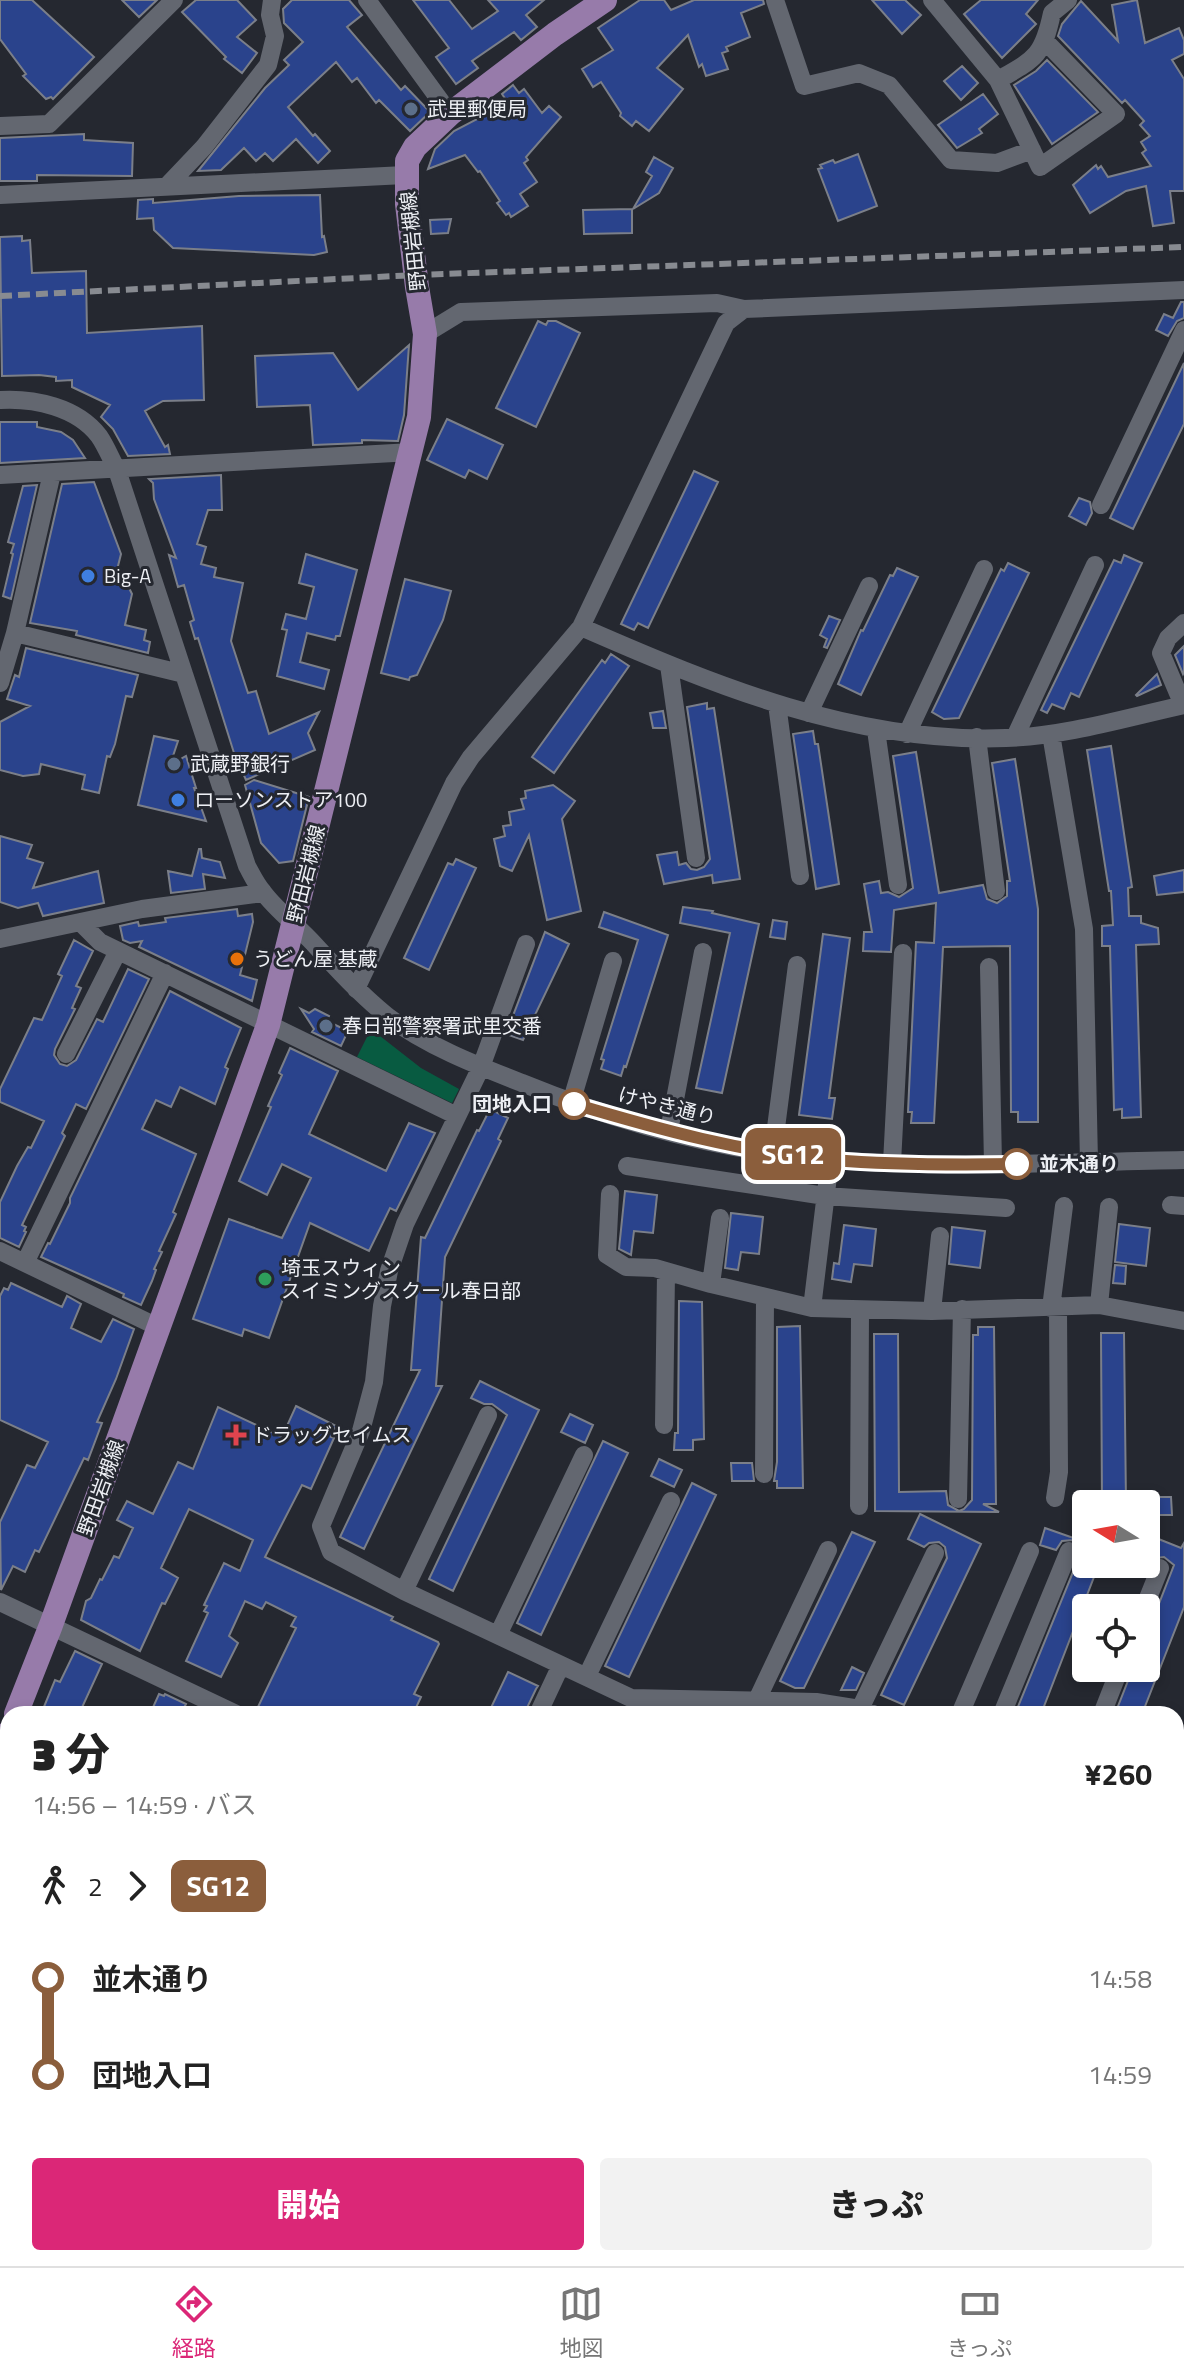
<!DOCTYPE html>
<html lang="ja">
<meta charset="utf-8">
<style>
:root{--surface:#fff;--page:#f2f2f2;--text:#222;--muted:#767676;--line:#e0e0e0;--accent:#db2777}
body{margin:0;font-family:"Titillium Web","Noto Sans JP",sans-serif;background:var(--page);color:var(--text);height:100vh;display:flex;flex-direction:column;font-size:30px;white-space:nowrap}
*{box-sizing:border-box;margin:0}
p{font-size:26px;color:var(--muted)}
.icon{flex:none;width:44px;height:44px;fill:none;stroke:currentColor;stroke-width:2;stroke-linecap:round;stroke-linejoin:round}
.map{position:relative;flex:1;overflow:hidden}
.panel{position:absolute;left:0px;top:1706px;width:1184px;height:560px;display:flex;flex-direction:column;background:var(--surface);border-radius:24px 24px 0 0;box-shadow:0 4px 12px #0003}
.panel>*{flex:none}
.badge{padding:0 16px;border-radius:12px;font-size:28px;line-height:52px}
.needle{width:52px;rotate:281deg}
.controls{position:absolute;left:1072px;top:1490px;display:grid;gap:16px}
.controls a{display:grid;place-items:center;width:88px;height:88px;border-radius:8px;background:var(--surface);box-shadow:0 4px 12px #0003;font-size:40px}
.map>.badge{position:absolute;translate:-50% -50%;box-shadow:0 0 0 4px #fff}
.legs{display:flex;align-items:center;gap:12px;height:88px;padding:0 32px;font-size:26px}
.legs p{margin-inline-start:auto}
.head{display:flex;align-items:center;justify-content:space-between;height:136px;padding:0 32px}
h1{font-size:44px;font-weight:800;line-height:60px}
.button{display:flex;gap:16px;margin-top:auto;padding:16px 32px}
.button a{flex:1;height:92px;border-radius:8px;background:var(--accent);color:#fff;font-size:32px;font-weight:800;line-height:92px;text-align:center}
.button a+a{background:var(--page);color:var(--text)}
ul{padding:0 32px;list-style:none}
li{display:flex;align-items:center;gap:28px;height:96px;font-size:30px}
li i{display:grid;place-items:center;width:12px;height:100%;margin:0 10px;background:currentColor}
li i::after{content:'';width:20px;height:20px;margin:-10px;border:6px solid;border-radius:50%;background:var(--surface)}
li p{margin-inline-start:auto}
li:first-child i{background:linear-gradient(#0000 50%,currentColor 0)}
li:last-child i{background:linear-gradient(currentColor 50%,#0000 0)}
.tabs{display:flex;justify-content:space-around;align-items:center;height:112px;border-top:2px solid var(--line);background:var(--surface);font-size:22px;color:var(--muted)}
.tabs a{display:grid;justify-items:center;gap:4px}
.tabs .active{color:var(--accent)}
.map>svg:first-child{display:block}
</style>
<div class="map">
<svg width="1184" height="2266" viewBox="0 0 1184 2266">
<rect width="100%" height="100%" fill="#252830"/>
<path fill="#085b41" d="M371,1029L421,1068L459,1089L452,1103L357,1057Z"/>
<path fill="#2a438c" stroke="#7b7f89" stroke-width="2" d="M0,0H32L94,57L53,99L51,97L46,99L23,76L26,74L0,39Z
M122,0H157L139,17Z
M196,0H237L256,20L237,37L257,53L242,73L224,59L226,57L182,12Z
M292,0H349L362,15L347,27L401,90L405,86L430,112L410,131L379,100L376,103L357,78L352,82L336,62L288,107L313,136L315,134L330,151L318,163L296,139L273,161L265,153L256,161L244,148L221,170L198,171L265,88L289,65L284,60L303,42L284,23L283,9Z
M413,0H449L472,29L498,11L488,0H544L526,15L537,27L521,40L514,32L472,61L478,68L456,84L436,57L449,48Z
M640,0H664L671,10L694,0H763L764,4L741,13L750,37L726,47L728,51L722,53L728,69L706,76L702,64L699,67L688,35L657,68L683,89L649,131L636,121L632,126L620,116L621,113L601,82L593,87L582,69L613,50L598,28Z
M872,0H905L921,15L902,34Z
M981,0H1038L1026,14L1036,24L1002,58L964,14Z
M1137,0L1145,43L1179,28L1184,40V54L1172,60L1184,79V191H1170L1174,223L1153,226L1146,186L1126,191L1090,213L1073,185L1096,165L1098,169L1101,166L1108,177L1151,166L1142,153L1146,150L1141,142L1150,136L1140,125L1144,121L1125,100L1122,103L1058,36L1062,24L1081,1L1118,41L1112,5Z
M1047,60L1098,112L1052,144L1014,85L1036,71Z
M962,66L978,83L961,100L944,81Z
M513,85L519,93L524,89L542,113L549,106L561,117L526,157L528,160L524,163L537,182L520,194L528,206L511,217L509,213L506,215L497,203L500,201L480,171L478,172L465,155L428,169L435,149L454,131L508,103L502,94Z
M983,94L998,114L979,129L982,133L957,148L938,125Z
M84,134V140L133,143L132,176L37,175V181H0V138Z
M858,154L877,206L838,221L818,169L822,168L820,165L833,160L835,163Z
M654,157L673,168L659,193L633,209L652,176L646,172Z
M320,195L322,237L324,236L327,252L314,255L173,248L154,230L153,218L137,219L138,200L153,199V203L239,196Z
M632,209V233L584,234L583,210Z
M451,219L448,233L431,234L430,220Z
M22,236V241L30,240L32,273L86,271L87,333L202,326L204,400L163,401L145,411L165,447L168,445L170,454L128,456L113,429L101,417L110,405L72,387V380L56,381V377L39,375L2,376L0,237Z
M1181,302H1184V318L1177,321L1168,336L1156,330L1164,314L1173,318Z
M538,321L546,325L548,321H556L580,333L536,427L496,408Z
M409,345L404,415L398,441L362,440V443L313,445L310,405L257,407L255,356L333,353L358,390Z
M1184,363V424L1133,529L1110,518Z
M447,419L503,445L487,479L469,470L465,478L427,460Z
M0,422H37V427L61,432L73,440L85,458L0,463Z
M694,471L718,482L648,628L638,623L634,630L621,624Z
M221,475L222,510H208L197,544L206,547L201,564L216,568L214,577L243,583L231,641L248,693L256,691L269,734L319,712L308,733L315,750L246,780L234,753L198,638L195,639L190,622L194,620L184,585L178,587L169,555L176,558L154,499L153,483L149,479Z
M94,482L121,554L118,566L132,594L125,625L146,630L144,640L150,642L148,653L76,635L77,631L30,623L62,484Z
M37,485L11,599L3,596L13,554L11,553L14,544L8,542L23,486Z
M1079,498L1090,502L1092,513L1086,525L1069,516Z
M306,554L357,570L340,636H336L335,640L307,633L300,662L329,670L324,689L277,676L287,630L282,629L286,614L306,619L314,587L299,583Z
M1124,555L1142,563L1079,697L1071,693L1064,709L1052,704L1047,713L1041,710L1114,560L1121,563Z
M1008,563L1029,573L959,718L944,719L932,712L1001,569L1004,571Z
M897,568L918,577L861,695L838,684L861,630L863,631L890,575L893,576Z
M405,579L451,591L443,620L417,675L410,677L409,680L381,673Z
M829,616L840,620L827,648L824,647L827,639L820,635Z
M1184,646V672L1183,674L1175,655Z
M26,648L138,675L132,697L126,696L115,744L110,757L107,756L99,793L82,789L85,775L41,764L39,774L23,776L0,770V722L30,706L7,699L15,675L19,677Z
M611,654L629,666L554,773L532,757L602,660L605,663Z
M1157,674L1161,685L1137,696L1136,695Z
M707,703V709L714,708L740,879L713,883L712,875L664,884L657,855L677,852L679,865L686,863L691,869L697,870L704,867L710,859L687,707Z
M663,711L666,728H653L650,713Z
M813,731L815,744H818L839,884L816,889L793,734Z
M154,736L178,741L170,765L186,756L196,788H194L206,821L138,805Z
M1111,746L1132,887L1128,888L1129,916H1141V923L1158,928L1159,944L1136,945L1141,1117L1122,1118V1109L1114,1110L1110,946H1102V926L1113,925L1111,891H1109L1087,750Z
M916,752L939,893L983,885L987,899L997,903L1007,896V881H1010L992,763L1015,759L1038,909V1122H1018V1112H1011L1010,946L943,947L934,1123H911L912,1112H908L916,942L934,943L936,903L894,910L891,952L863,951L864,932H872L864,884L879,881L881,893L888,892L899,897L913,888L893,756Z
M254,780L309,797L293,861L279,863L261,843L245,785Z
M553,785L575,801L562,819L581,911L547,920L529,835L512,871L500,866L494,839L505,836L503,826L511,825L509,812L524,809L521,799L526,798L525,791Z
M0,836L32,845L27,858L43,863L33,888L98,871L104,903L43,916L38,903L18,908L0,902Z
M199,849H201L202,858L220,862L225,878L203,874L205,889L171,893L168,871L192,876Z
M456,859L476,868L429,970L404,958L448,863L453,865Z
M1184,870V892L1157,895L1154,876Z
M683,907L713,911L712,913L759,924L722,1093L696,1088L730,933L680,923Z
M237,909L238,916L252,914L253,922L240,975L257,980L252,1001L139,947L142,941L130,943L123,940L120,926L138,922L139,926L166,922L165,918Z
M604,912L668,935L626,1067L624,1066L621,1076L601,1069L604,1060L601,1059L638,940L599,927Z
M773,920L787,922L785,939L770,937Z
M545,932L569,944L523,1040L506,1034Z
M823,934L850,938L829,1098H835L832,1119L799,1115Z
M74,940L93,951L76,986L81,988L72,1008L75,1009L55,1049L54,1055L60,1064L67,1066L76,1060L97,1019L103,1022L128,969L149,979L86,1109L76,1104L62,1133L65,1136L22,1225L26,1227L24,1231L26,1232L19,1247L0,1238V1202L17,1166L28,1147L31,1148L44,1121L0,1102V1089L34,1018L42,1020L62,976L58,974Z
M170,991L241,1028L225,1067L228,1069L215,1104L180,1087L171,1107L156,1100L142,1129L196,1154L173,1212L176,1214L159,1251L162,1252L154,1269L156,1270L152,1281L141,1305L123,1297L124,1294L41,1257L48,1243L50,1244L70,1203V1198Z
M301,1009L309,1013L315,1009L329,1016L327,1021L348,1031L341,1046L312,1032L314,1029Z
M290,1048L338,1071L309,1134L386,1171L409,1123L435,1133L396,1211L390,1208L369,1251L310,1223L269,1338L244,1329L242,1336L193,1319L229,1219L282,1238L311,1178L282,1164L267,1195L239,1181L271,1107L268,1106L282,1075L279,1073Z
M490,1109L508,1118L498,1139L501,1141L445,1257L436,1386H442L364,1549L340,1537L420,1370H411L421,1237L425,1238L477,1130L479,1131Z
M625,1191L657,1195L653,1233L634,1231L631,1255L619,1249Z
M731,1213L763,1217L759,1254L741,1252L738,1270L725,1268Z
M1119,1224L1150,1228L1146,1266L1115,1262Z
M844,1225L876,1229L872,1266L854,1264L851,1282L832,1279L834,1263L839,1264Z
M952,1227L985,1231L980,1268L949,1264Z
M1115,1265L1126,1266L1125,1284L1113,1283Z
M11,1283L62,1307L67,1296L81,1304L71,1328L101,1342L113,1319L134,1329L116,1379L97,1422L102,1423L88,1460L84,1458L39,1552L35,1550L25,1572L13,1566L1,1590L0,1522L27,1465L35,1468L48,1442L0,1420V1296L4,1288L8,1290Z
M679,1301L702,1302L704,1439L693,1440V1450H674L675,1433H678Z
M800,1326L803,1488H777V1481H774L777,1462V1327Z
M978,1327H994L996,1504H983L999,1512L875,1511L874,1334H898L899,1492L946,1491L948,1505L959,1511L964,1509L972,1500L973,1335H978Z
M1101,1333H1124L1126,1504H1102Z
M480,1381L539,1410L453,1591L429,1579L507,1415L492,1404H484L471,1398Z
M296,1406L336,1426L331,1437L334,1438L311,1489L302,1485L265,1557L393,1617L391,1620L438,1642L439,1644L414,1694L421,1697L413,1714H268L257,1709L296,1628L291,1626L296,1617L266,1602L262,1609L245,1601L229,1636L238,1643L221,1677L186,1661L208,1613L204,1611L207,1606L204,1605L224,1563L240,1571L253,1540L189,1509L161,1568L178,1578L165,1604L162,1603L140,1651L81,1620L86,1601L91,1598L100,1579L102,1580L114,1556L119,1558L133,1528L117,1520L127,1501L153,1514L178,1462L193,1469L218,1407L282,1437Z
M570,1414L593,1425L585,1443L561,1432Z
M603,1441L628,1453L541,1635L517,1623Z
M659,1459L682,1470L674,1487L651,1476Z
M731,1463H752L754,1481H732Z
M692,1483L716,1495L629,1677L605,1666Z
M1146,1497H1171L1172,1515H1146Z
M920,1514L981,1544L904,1705L881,1695L947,1558L945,1547L939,1542L929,1543L924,1547L908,1539Z
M1045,1528L1082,1541L1086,1534V1564H1099L1041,1714H1015L1080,1555L1079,1544L1073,1540L1062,1541L1056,1550L1040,1545Z
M852,1532L875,1542L804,1688H795L780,1681Z
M1146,1534L1181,1548L1184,1543V1607L1142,1714H1115L1133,1668H1146V1637L1174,1565L1164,1557L1155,1558L1146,1554Z
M75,1651L102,1664L79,1714H41L55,1680L60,1682Z
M852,1667L864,1673L856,1690H841Z
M508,1672L538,1686L536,1689L524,1714H488Z
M159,1694L164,1696L165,1694L186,1704L181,1714H150Z"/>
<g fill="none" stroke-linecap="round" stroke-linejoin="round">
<path stroke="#636770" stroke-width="18" d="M367,0L450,114
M775,0L804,86L859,73L889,85L951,160L997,163L1032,150
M932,0L998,80L1040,167L1116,114L1046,42
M998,80C1035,59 1043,56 1052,13L1068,0
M0,126L49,124L174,0
M166,187L204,147L268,65L275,36L270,15L272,0
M0,195L405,175
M425,334L461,312L717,303L744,309
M0,400C34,398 77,407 99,436C106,446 111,459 117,470L247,866C252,875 256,884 263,892C277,911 298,926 314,944C337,969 360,994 387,1016C427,1046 476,1065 522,1083C620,1123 727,1152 833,1160C949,1169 1067,1162 1184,1160
M0,475L412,452
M1101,505L1184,330
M581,627C716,686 856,744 1006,738C1066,736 1125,718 1184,705
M15,633L52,473
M669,665L696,858
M0,683L15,633L184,674
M777,704L800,876
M1183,705L1161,653L1168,638L1184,623
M809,713L869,586
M876,730L898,885
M907,734L984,569
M1051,734L1084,929L1089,1162
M977,737L996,891
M1015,737L1095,565
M80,922L100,942L457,1116
M0,939L142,909L263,893
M526,944L481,1067L405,1224L389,1271L382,1306L374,1382L361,1431L321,1526L331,1552L404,1591L631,1698L816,1702L860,1709L873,1714
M989,967L993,1164
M356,989L454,783L471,757L581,627L726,323L744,309L1184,290
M66,1054L118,951
M571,1103L613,961
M669,1131L703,952
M773,1151L797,965
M892,1163L903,953
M627,1166L825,1196L1006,1208
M610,1194L607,1255L626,1267L655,1268L711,1284L812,1308L932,1311L1099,1305L1184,1321
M1171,1205L1184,1206
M0,1251L160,1328
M25,1263L165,973
M711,1284L720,1218
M1099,1305L1109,1207
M812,1308L830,1160
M1051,1308L1064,1206
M932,1311L940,1236
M664,1425L666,1273
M764,1474L765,1298
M1055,1498L1059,1472L1058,1308
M958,1499L962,1309
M859,1506L860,1311
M404,1591L488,1415
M0,1602L236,1714
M1144,1608L1160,1568
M498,1635L584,1455
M587,1676L671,1501
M756,1702L828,1550
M860,1709L935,1553
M538,1714L561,1665
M960,1714L1030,1551
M1002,1714L1069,1551
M1102,1714L1120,1668
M1176,1795L1184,1774
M1176,1837L1184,1841
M0,1957L8,1961
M634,2258L652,2266
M1066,2258L1083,2266
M382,2266L386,2258
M531,2266L534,2258
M589,2266L593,2258
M726,2266L729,2258"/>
<path stroke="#977baa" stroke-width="24" d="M16,1714L51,1625L268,1025L419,417L425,334L417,287L407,204V161L415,147L450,114L555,34L605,0
M0,1753L8,1733"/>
<path stroke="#888b91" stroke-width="6" stroke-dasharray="12 6" stroke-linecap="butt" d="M0,296L416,275L1184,247"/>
</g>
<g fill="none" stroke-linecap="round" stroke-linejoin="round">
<defs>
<path id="line-1" d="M574,1104C658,1129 744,1153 832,1160C894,1165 955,1165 1017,1164"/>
</defs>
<use href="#line-1" stroke="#fff" stroke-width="18"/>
<use href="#line-1" stroke="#8b5e3c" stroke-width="12"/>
</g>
<g fill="#5c6f8a" stroke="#252830" stroke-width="3">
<circle cx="411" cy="109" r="8"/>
<circle cx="174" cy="764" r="8"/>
<circle cx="326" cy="1026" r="8"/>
</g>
<g fill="#3f7fe0" stroke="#252830" stroke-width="3">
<circle cx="88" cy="576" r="8"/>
<circle cx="178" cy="800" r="8"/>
</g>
<circle fill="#e8710a" stroke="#252830" stroke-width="3" cx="237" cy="959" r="8"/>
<g fill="#fff" stroke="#8b5e3c" stroke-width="4">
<circle cx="574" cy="1104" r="14"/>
<circle cx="1017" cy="1164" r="14"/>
</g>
<circle fill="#2e9e5b" stroke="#252830" stroke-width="3" cx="265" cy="1279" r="8"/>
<path fill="#e0444e" stroke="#252830" stroke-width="3" d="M232 1423h8v8h8v8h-8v8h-8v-8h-8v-8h8z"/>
<g text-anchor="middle" stroke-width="6" stroke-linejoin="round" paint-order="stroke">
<g font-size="20" fill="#edeff4" stroke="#252830" text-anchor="start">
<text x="427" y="116">武里郵便局</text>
<text x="104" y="583">Big-A</text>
<text x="190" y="771">武蔵野銀行</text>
<text x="194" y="807">ローソンストア100</text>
<text x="253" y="966">うどん屋 基蔵</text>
<text x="342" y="1033">春日部警察署武里交番</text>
<text x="281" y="1275">埼玉スウィン<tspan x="281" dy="23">スイミングスクール春日部</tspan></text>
<text x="252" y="1442">ドラッグセイムス</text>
</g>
<g font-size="20" fill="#edeff4" stroke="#252830">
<text transform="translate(413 241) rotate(-96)" y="7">野田岩槻線</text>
<text transform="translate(306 874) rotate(-76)" y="7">野田岩槻線</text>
<text transform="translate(667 1106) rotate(14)" y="7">けやき通り</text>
<text transform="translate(101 1488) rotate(-70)" y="7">野田岩槻線</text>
</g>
<g font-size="20" font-weight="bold" fill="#edeff4" stroke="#252830" text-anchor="end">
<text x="552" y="1111">団地入口</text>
<text x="1039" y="1171" text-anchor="start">並木通り</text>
</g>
</g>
</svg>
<div class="controls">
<a><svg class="needle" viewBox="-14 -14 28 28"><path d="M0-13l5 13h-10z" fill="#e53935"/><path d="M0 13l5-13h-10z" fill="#767676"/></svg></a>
<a><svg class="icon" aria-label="locate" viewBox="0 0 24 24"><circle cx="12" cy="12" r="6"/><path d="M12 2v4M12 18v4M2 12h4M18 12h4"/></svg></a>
</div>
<b class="badge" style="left:793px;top:1154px;background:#8b5e3c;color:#fff">SG12</b>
<section class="panel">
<div class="head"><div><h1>3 分</h1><p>14:56 – 14:59 · バス</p></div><b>¥260</b></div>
<div class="legs"><svg class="icon" aria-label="walk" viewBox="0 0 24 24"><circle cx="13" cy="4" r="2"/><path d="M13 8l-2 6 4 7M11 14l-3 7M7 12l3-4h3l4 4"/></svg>2<svg class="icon" aria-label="forward" viewBox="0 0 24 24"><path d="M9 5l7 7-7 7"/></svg><b class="badge" style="background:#8b5e3c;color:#fff">SG12</b></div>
<ul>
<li><i style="color:#8b5e3c"></i><b>並木通り</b><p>14:58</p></li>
<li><i style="color:#8b5e3c"></i><b>団地入口</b><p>14:59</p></li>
</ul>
<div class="button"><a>開始</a><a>きっぷ</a></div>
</section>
</div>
<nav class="tabs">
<a class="active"><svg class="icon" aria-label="directions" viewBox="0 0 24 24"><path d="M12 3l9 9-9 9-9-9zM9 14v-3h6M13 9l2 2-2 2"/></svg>経路</a>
<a><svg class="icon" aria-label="map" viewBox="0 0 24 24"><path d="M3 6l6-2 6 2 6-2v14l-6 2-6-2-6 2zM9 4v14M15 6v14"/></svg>地図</a>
<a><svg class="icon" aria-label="tickets" viewBox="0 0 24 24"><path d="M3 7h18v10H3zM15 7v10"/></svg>きっぷ</a>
</nav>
